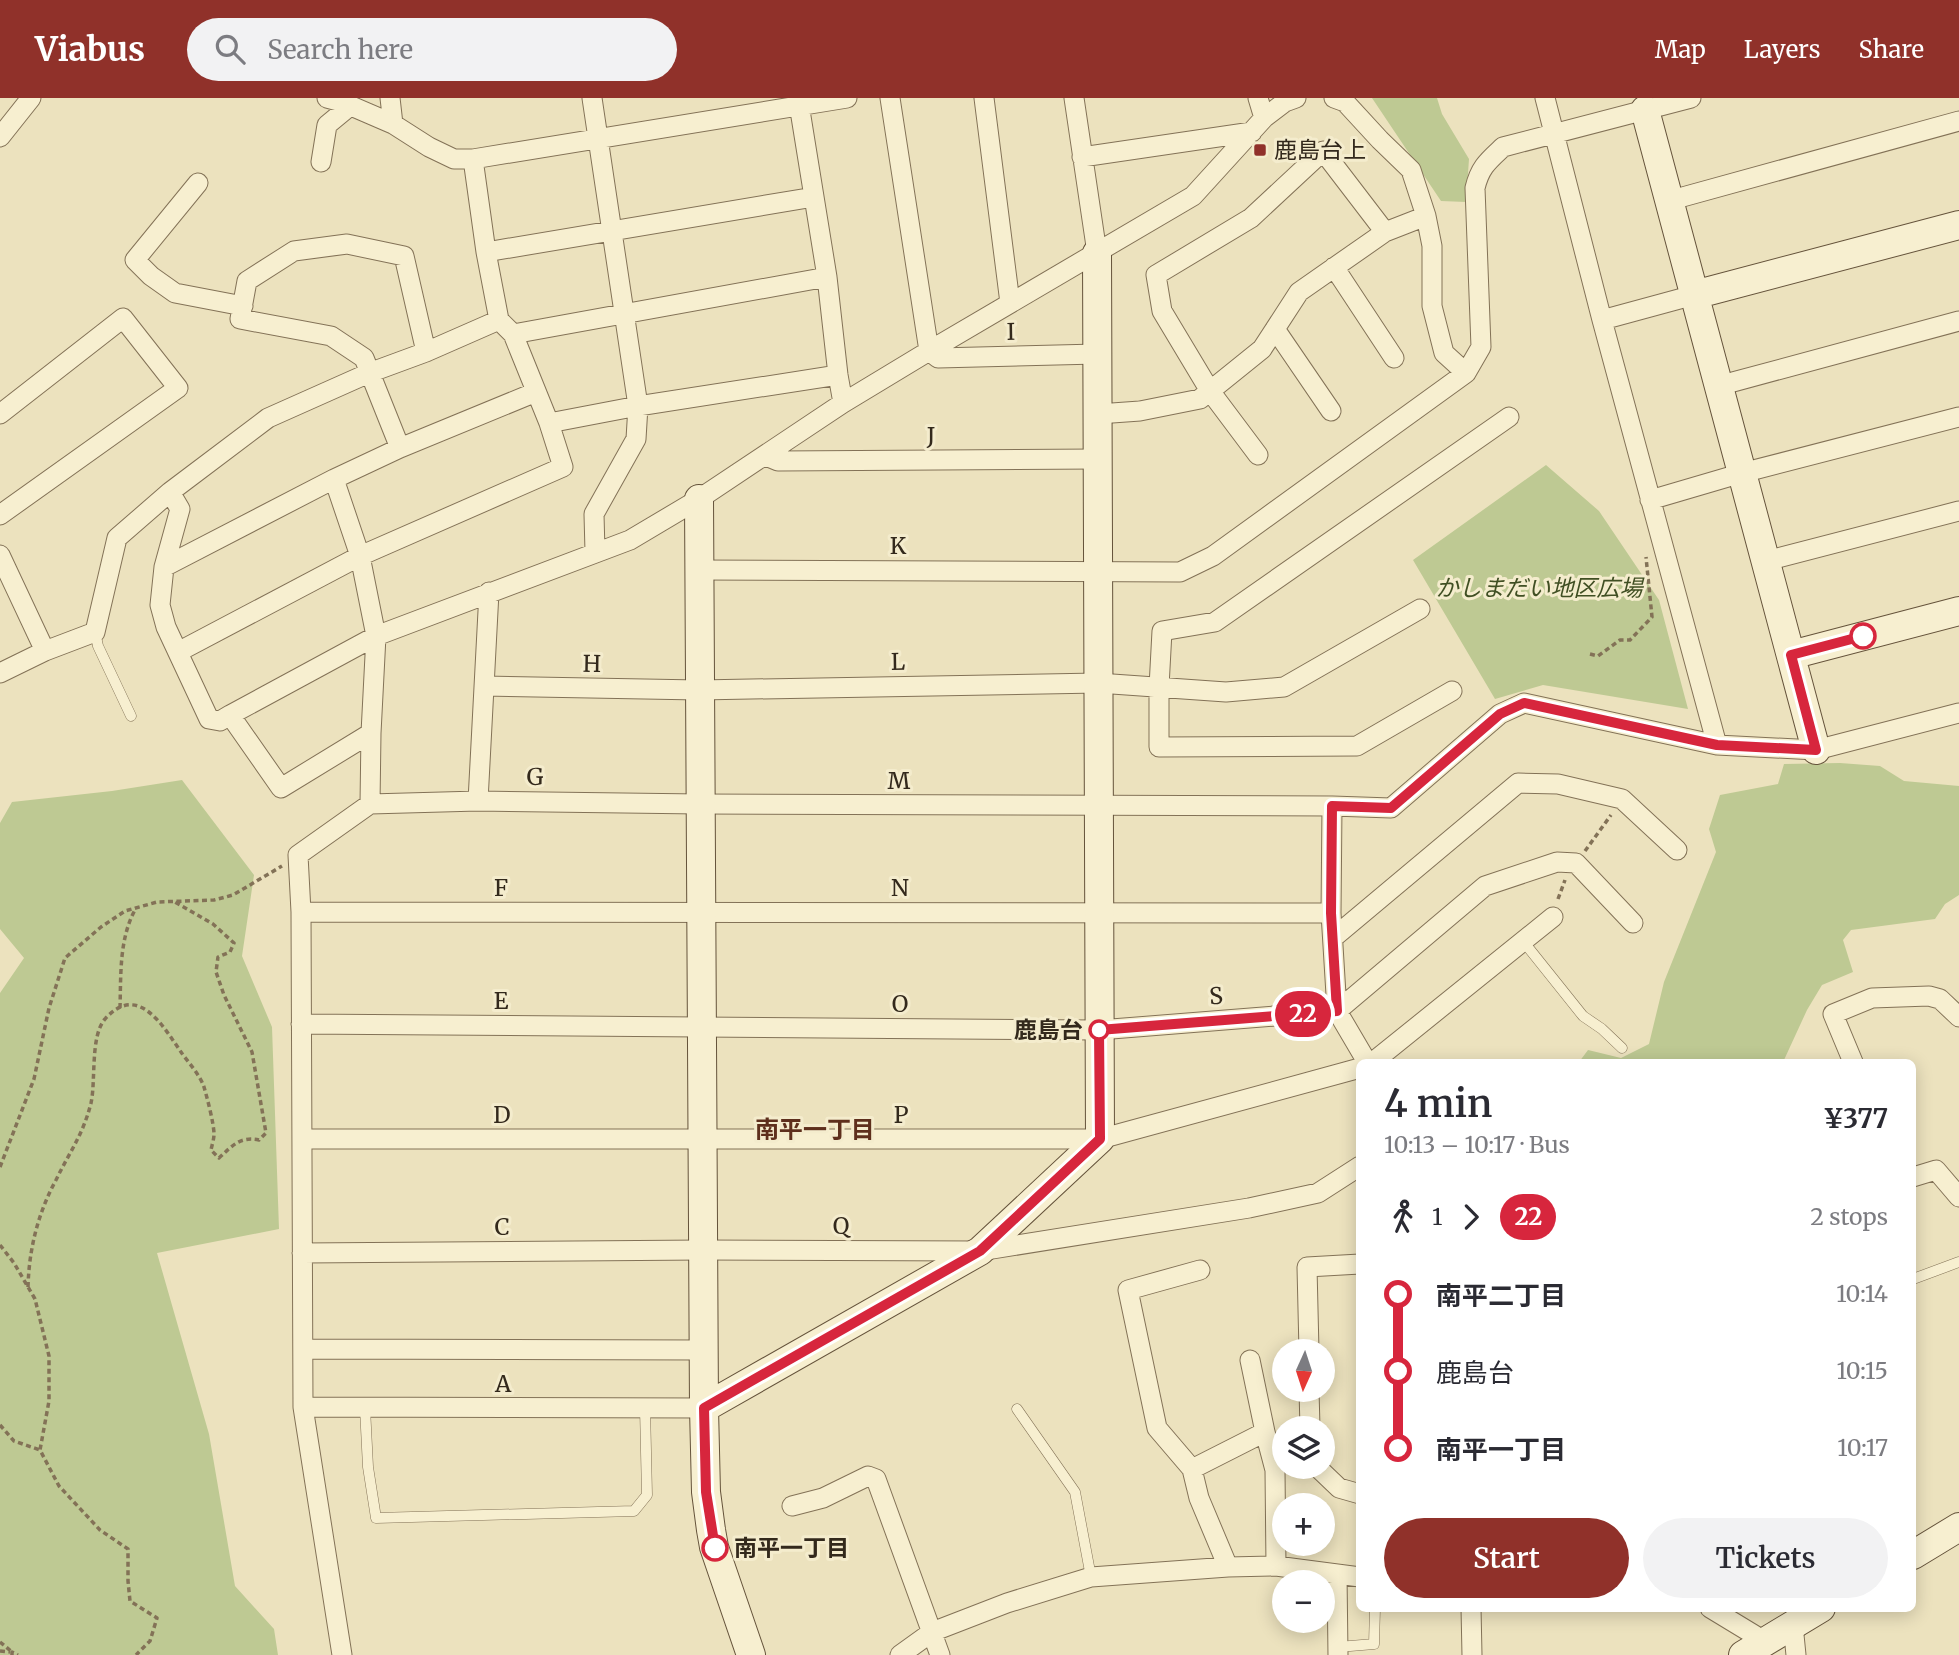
<!DOCTYPE html>
<meta charset="utf-8">
<style>
:root{--surface:#fff;--page:#f2f2f3;--text:#2b2b33;--muted:#7c7c81;--accent:#90312a}
body{margin:0;font-family:Merriweather,"Noto Sans JP",serif;background:var(--page);color:var(--text);height:100vh;display:flex;flex-direction:column;font-size:26px;white-space:nowrap}
*{box-sizing:border-box;margin:0}
p{font-size:23px;color:var(--muted)}
.icon{flex:none;width:38px;height:38px;fill:none;stroke:currentColor;stroke-width:2;stroke-linecap:round;stroke-linejoin:round}
.map{position:relative;flex:1;overflow:hidden}
.sheet{position:absolute;left:1356px;top:961px;width:560px;height:553px;display:flex;flex-direction:column;background:var(--surface);border-radius:10px;box-shadow:0 4px 18px #0003}
.sheet>*{flex:none}
.badge{padding:0 14px;border-radius:23px;font-size:24px;line-height:46px}
.needle{width:46px;rotate:183deg}
.controls{position:absolute;left:1272px;top:1241px;display:grid;gap:14px}
.controls a{display:grid;place-items:center;width:63px;height:63px;border-radius:50%;background:var(--surface);box-shadow:0 4px 18px #0003;font-size:35px}
.map>.badge{position:absolute;translate:-50% -50%;box-shadow:0 0 0 4px #fff}
.legs{display:flex;align-items:center;gap:10px;height:77px;padding:0 28px;font-size:23px}
.legs p{margin-inline-start:auto}
.summary{display:flex;align-items:center;justify-content:space-between;height:119px;padding:0 28px}
h1{font-size:38px;font-weight:600;line-height:52px}
.button{display:flex;gap:14px;margin-top:auto;padding:14px 28px}
.button a{flex:1;height:80px;border-radius:42px;background:var(--accent);color:#fff;font-size:28px;font-weight:600;line-height:80px;text-align:center}
.button a+a{background:var(--page);color:var(--text)}
ul{padding:0 28px;list-style:none}
li{display:flex;align-items:center;gap:24px;height:77px;font-size:26px}
li i{display:grid;place-items:center;width:10px;height:100%;margin:0 9px;background:currentColor}
li i::after{content:'';width:18px;height:18px;margin:-9px;border:5px solid;border-radius:50%;background:var(--surface)}
li p{margin-inline-start:auto}
li:first-child i{background:linear-gradient(#0000 50%,currentColor 0)}
li:last-child i{background:linear-gradient(currentColor 50%,#0000 0)}
header{display:flex;align-items:center;gap:42px;box-sizing:border-box;height:98px;padding:0 35px;background:var(--accent);color:#fff}
header strong{font-size:33px}
nav{display:flex;gap:38px;margin-inline-start:auto;font-size:24px}
.search{width:490px;height:63px;background:var(--page);display:flex;align-items:center;gap:18px;box-sizing:border-box;padding:0 24px;border-radius:38px;color:var(--muted);font-size:26px}
.map>svg:first-child{display:block}
</style>
<header>
<strong>Viabus</strong>
<div class="search"><svg class="icon" aria-label="search" viewBox="0 0 24 24"><circle cx="10" cy="10" r="6"/><path d="M15 15l6 6"/></svg>Search here</div>
<nav><a>Map</a><a>Layers</a><a>Share</a></nav>
</header>
<div class="map">
<svg width="1959" height="1557" viewBox="0 0 1959 1557">
<rect width="100%" height="100%" fill="#ece2be"/>
<path fill="#bec993" d="M1372,0H1437L1442,16L1469,61L1466,104L1441,103Z
M1546,367L1599,413L1659,502L1688,611L1543,587L1495,601L1413,462Z
M1840,665L1880,668L1904,683L1959,688V797L1945,806L1935,821L1851,832L1843,842L1853,874L1822,887L1807,912L1784,962L1779,964H1579L1588,952L1621,960L1649,946L1664,884L1716,754L1709,731L1720,697L1778,686L1784,666Z
M182,682L254,777L242,858L272,929L279,1131L157,1155L209,1336L235,1488L274,1531L278,1557H0V895L24,860L0,831V725L12,704L112,693Z"/>
<g fill="none" stroke-linecap="round" stroke-linejoin="round">
<defs>
<path id="lane" d="M95,534L98,548L131,618
M1523,843L1583,918L1602,931L1622,950
M1913,1181L1959,1164
M365,1310L368,1369L376,1420L634,1413L647,1397L645,1310
M1017,1311L1075,1394L1091,1479
M1338,1549L1374,1546L1375,1510"/>
<path id="street" d="M327,0L342,4L393,26
M390,0L393,26L429,49L454,61H473L847,0
M592,0L638,308L636,341L594,416L595,454
M798,0L827,179L838,277L843,305
M890,0L929,253L938,260L1097,256
M984,0L1010,205
M1074,0L1097,155
M1258,0L1264,20
M1334,0L1345,4L1380,42L1411,72L1426,118L1432,148V208L1444,255L1466,275L1481,249L1475,90C1480,69 1488,63 1503,49L1691,0
M1545,0L1602,222L1717,647
M0,39L31,0
M1082,59L1252,34
M321,64L327,27L350,8
M198,85L135,162L151,178L175,195L243,208
M1668,103L1959,23
M486,154L814,99
M1334,169L1394,260
M1602,222L1694,197
M1275,231L1331,313
M513,236L827,179
M1718,288L1959,223
M0,316L123,220L178,290L0,417
M1098,316L1140,313L1200,301L1262,251L1299,194L1385,134L1426,118
M549,325L638,308L838,277
M400,350L364,260L331,238L240,221L247,183L294,153L347,146L404,158L426,254
M1258,357L1210,293L1162,213L1156,177L1251,120L1323,53L1385,134
M766,358L778,363L1098,361
M334,381L360,458L376,538L371,635L370,706
M170,394L268,320L369,275L426,254L499,222
M1650,402L1742,375L1959,319
M0,457L45,553
M1766,463L1959,413
M164,469L334,381L400,350L536,294
M698,472L1180,474L1213,458L1466,275
M178,554L360,458L563,369L549,325L513,236L499,222L486,154L473,61
M0,575L45,553L95,534L117,440L170,394L180,411L164,469L160,507L166,529L209,621L220,623L230,617L281,690L371,635
M484,588L699,592L1098,585L1226,594L1284,589L1420,511
M1452,593L1357,648L1159,649V589L1162,533L1215,524L1509,319
M230,617L376,538L630,442L699,401L843,305L929,253L1193,98L1264,20L1285,4L1296,0
M478,703L489,494
M370,706L478,703L700,706L1332,708L1391,710L1500,616L1524,605L1717,647L1816,652L1959,615
M1332,708L1331,815L1337,913L1367,964
M301,814L1331,815
M1333,840L1518,685L1558,686L1622,701L1677,752
M1337,913L1485,788L1557,764L1576,765L1633,825
M301,926L1099,932L1337,913
M1373,964L1553,819
M1853,964L1833,916L1872,900L1929,898L1940,901L1959,919
M303,1041H1100L1360,970
M1913,1079L1936,1072L1959,1099
M302,1155L703,1152L980,1153L1249,1110L1318,1095L1360,1068
M1200,1172L1128,1192L1157,1330L1192,1371L1199,1400L1228,1469
M303,1251L703,1252
M1309,1253L1307,1169L1360,1166
M1250,1262L1265,1334L1275,1372L1276,1468
M1309,1292L1310,1330
M303,1309L704,1310
M1316,1368L1339,1390L1360,1396
M1192,1371L1265,1334
M792,1408L823,1400L868,1378L876,1381L940,1557
M1337,1476L1338,1557
M1471,1510L1472,1557
M1710,1510L1766,1544
M1793,1527L1796,1557
M342,1557L303,1309L301,814L298,757L370,706
M900,1557L932,1534L1007,1505L1091,1479L1228,1469L1276,1468L1360,1479"/>
<path id="secondary" d="M1645,12L1816,652
M1694,197L1959,127
M699,401L704,1310L706,1394L711,1432L714,1449L751,1557
M1791,557L1959,513
M704,1310L980,1153L1100,1041L1097,155
M1913,1457L1959,1429
M1743,1557L1821,1510"/>
</defs>
<use href="#lane" stroke="#837257" stroke-width="11"/>
<use href="#street" stroke="#837257" stroke-width="21"/>
<use href="#secondary" stroke="#65533b" stroke-width="30"/>
<path stroke="#837257" stroke-width="3.5" stroke-dasharray="5 3.5" stroke-linecap="butt" d="M1590,556L1598,558L1620,542H1630L1652,519L1646,459
M1585,753L1611,717
M1558,801L1565,782
M120,910C121,876 119,840 136,810
M0,1069L34,981L49,910L65,860L101,829L125,813L157,804L214,802L233,797L282,768
M0,1147L14,1165L35,1201L49,1258V1303L40,1352L59,1388L100,1432L128,1451V1483L130,1503L157,1520L150,1543L136,1557
M28,1189C29,1151 38,1115 56,1082C70,1053 83,1037 91,1005C96,983 90,938 105,921C138,884 163,928 181,954C188,964 200,977 204,989C207,999 214,1026 214,1036C214,1041 212,1047 211,1052L219,1060C232,1048 240,1038 259,1042L266,1035L252,954L224,897L216,874L218,859L230,854L234,845L213,826L173,803
M0,1327L14,1343L40,1352
M0,1544L12,1554
M0,1553L10,1554
M12,1557V1554L18,1557"/>
<use href="#lane" stroke="#f7efd0" stroke-width="10"/>
<use href="#street" stroke="#f7efd0" stroke-width="19"/>
<use href="#secondary" stroke="#f7efd0" stroke-width="28"/>
</g>
<g fill="none" stroke-linecap="round" stroke-linejoin="round">
<defs>
<path id="line-1" d="M715,1450L706,1394L704,1310L980,1153L1100,1041L1099,932L1337,913L1331,815L1332,708L1391,710L1500,616L1524,605L1717,647L1816,652L1791,557L1863,538"/>
</defs>
<use href="#line-1" stroke="#fff" stroke-width="16"/>
<use href="#line-1" stroke="#d7263d" stroke-width="10"/>
</g>
<rect fill="#90312a" stroke="#f4eccd" stroke-width="2.5" x="1253" y="45" width="14" height="14" rx="3.5"/>
<g fill="#fff" stroke="#d7263d" stroke-width="3.5">
<circle cx="1863" cy="538" r="12"/>
<circle cx="1099" cy="932" r="9"/>
<circle cx="715" cy="1450" r="12"/>
</g>
<g text-anchor="middle" stroke-width="6" stroke-linejoin="round" paint-order="stroke">
<g font-size="23" fill="#33291c" stroke="#f4eccd" text-anchor="start">
<text x="1274" y="60">鹿島台上</text>
</g>
<g font-size="23" fill="#33291c" stroke="#f4eccd">
<text transform="translate(1011 234) rotate(-1)" y="8">I</text>
<text x="931" y="346">J</text>
<text x="898" y="456">K</text>
<text transform="translate(898 564) rotate(-1)" y="8">L</text>
<text transform="translate(592 566) rotate(1)" y="8">H</text>
<text transform="translate(535 679) rotate(1)" y="8">G</text>
<text x="899" y="691">M</text>
<text x="501" y="798">F</text>
<text x="900" y="798">N</text>
<text transform="translate(1216 898) rotate(-4)" y="8">S</text>
<text x="501" y="911">E</text>
<text x="900" y="914">O</text>
<text x="502" y="1025">D</text>
<text x="901" y="1025">P</text>
<text x="841" y="1136">Q</text>
<text x="502" y="1137">C</text>
<text x="503" y="1294">A</text>
</g>
<g font-size="23" font-style="italic" fill="#404f23" stroke="#f4eccd">
<text x="1539" y="498">かしまだい地区広場</text>
</g>
<g font-size="23" font-weight="bold" fill="#33291c" stroke="#f4eccd" text-anchor="end">
<text x="1083" y="940">鹿島台</text>
<text x="734" y="1458" text-anchor="start">南平一丁目</text>
</g>
<g font-size="24" font-weight="bold" fill="#5e2f1c" stroke="#f4eccd">
<text x="815" y="1040">南平一丁目</text>
</g>
</g>
</svg>
<div class="controls">
<a><svg class="needle" viewBox="-14 -14 28 28"><path d="M0-13l5 13h-10z" fill="#e53935"/><path d="M0 13l5-13h-10z" fill="#7c7c81"/></svg></a>
<a><svg class="icon" aria-label="layers" viewBox="0 0 24 24"><path d="M12 4l9 5-9 5-9-5zM3 14l9 5 9-5"/></svg></a>
<a>+</a>
<a>−</a>
</div>
<b class="badge" style="left:1303px;top:916px;background:#d7263d;color:#fff">22</b>
<section class="sheet">
<div class="summary"><div><h1>4 min</h1><p>10:13 – 10:17 · Bus</p></div><b>¥377</b></div>
<div class="legs"><svg class="icon" aria-label="walk" viewBox="0 0 24 24"><circle cx="13" cy="4" r="2"/><path d="M13 8l-2 6 4 7M11 14l-3 7M7 12l3-4h3l4 4"/></svg>1<svg class="icon" aria-label="forward" viewBox="0 0 24 24"><path d="M9 5l7 7-7 7"/></svg><b class="badge" style="background:#d7263d;color:#fff">22</b><p>2 stops</p></div>
<ul>
<li><i style="color:#d7263d"></i><b>南平二丁目</b><p>10:14</p></li>
<li><i style="color:#d7263d"></i><span>鹿島台</span><p>10:15</p></li>
<li><i style="color:#d7263d"></i><b>南平一丁目</b><p>10:17</p></li>
</ul>
<div class="button"><a>Start</a><a>Tickets</a></div>
</section>
</div>
